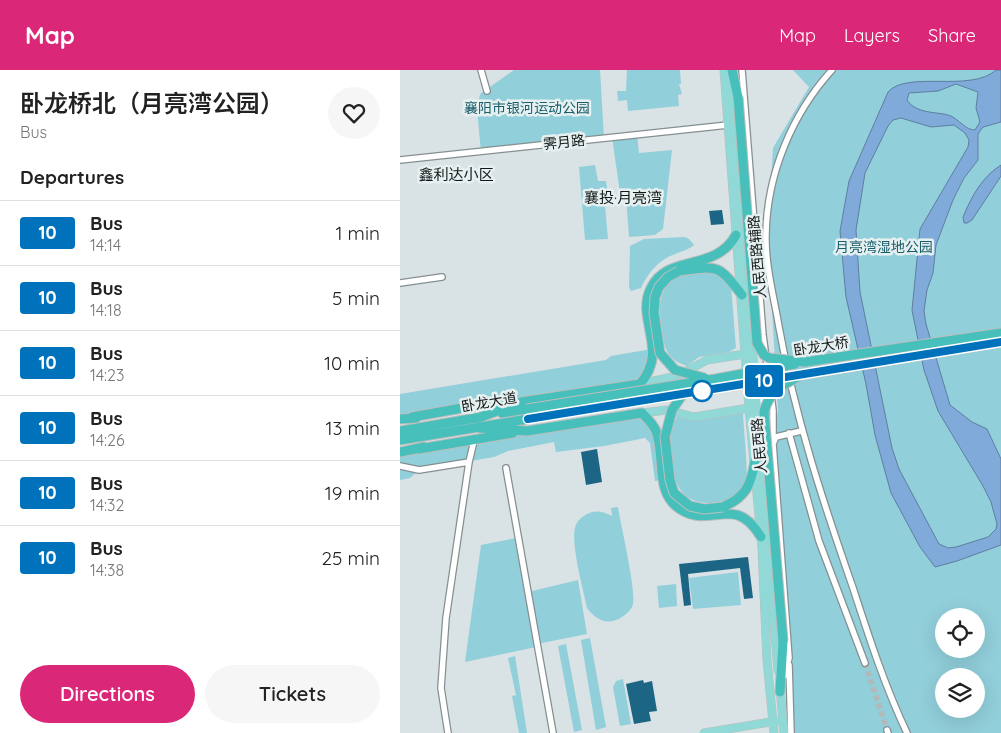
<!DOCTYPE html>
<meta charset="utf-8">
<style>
:root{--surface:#fff;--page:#f6f6f6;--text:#222;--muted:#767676;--line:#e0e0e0;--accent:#db2777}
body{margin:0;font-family:Quicksand,"Noto Sans SC",sans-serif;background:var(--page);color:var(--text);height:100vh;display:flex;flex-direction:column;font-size:19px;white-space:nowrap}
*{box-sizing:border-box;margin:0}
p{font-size:16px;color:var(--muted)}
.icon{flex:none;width:28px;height:28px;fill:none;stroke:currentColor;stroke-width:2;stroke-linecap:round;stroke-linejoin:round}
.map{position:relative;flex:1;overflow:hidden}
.drawer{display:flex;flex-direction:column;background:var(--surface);width:400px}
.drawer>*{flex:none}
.badge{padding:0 10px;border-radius:4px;font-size:18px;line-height:32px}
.fabs{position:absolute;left:535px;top:538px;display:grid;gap:10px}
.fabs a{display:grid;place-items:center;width:50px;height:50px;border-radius:50%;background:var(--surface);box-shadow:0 5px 20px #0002;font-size:25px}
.map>.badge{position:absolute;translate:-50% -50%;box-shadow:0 0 0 2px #fff}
h2{padding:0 20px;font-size:19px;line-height:45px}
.round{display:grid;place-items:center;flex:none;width:52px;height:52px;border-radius:26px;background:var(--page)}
.headline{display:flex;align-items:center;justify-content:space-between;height:85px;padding:0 20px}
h1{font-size:24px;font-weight:600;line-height:38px}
.primary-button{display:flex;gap:10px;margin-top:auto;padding:10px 20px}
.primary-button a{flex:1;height:58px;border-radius:30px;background:var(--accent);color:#fff;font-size:20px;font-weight:600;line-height:58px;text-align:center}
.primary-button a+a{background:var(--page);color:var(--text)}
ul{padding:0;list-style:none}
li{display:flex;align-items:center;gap:15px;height:65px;padding:0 20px;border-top:1px solid var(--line)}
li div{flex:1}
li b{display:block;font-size:19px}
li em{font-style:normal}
li .badge{min-width:55px;font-weight:700;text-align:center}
header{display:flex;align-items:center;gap:30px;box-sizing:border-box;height:70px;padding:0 25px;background:var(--accent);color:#fff}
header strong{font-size:24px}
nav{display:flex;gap:28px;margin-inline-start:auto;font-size:18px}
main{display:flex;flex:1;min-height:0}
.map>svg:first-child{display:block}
</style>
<header>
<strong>Map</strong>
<nav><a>Map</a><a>Layers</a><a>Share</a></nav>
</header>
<main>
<section class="drawer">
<div class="headline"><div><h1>卧龙桥北（月亮湾公园）</h1><p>Bus</p></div><a class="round"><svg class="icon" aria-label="heart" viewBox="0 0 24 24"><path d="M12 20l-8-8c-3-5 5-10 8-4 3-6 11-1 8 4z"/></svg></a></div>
<h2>Departures</h2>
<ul>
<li><span class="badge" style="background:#0072bc;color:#fff">10</span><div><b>Bus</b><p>14:14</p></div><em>1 min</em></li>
<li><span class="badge" style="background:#0072bc;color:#fff">10</span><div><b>Bus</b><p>14:18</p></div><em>5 min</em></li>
<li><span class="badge" style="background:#0072bc;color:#fff">10</span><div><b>Bus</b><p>14:23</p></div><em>10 min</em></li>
<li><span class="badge" style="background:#0072bc;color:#fff">10</span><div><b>Bus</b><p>14:26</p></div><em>13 min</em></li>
<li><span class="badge" style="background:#0072bc;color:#fff">10</span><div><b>Bus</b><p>14:32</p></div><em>19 min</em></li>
<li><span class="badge" style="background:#0072bc;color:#fff">10</span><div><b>Bus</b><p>14:38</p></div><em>25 min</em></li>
</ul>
<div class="primary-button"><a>Directions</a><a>Tickets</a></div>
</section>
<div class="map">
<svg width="601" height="663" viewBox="0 0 601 663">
<rect width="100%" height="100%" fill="#d9e2e4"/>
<path fill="#91cfdb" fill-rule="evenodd" d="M114,0H200L204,68L81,82L77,40L80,24Z
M227,0H280L281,14H279L282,24L278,25L279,36L228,41L227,30L218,31L217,21H226Z
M393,0H601V663H391L373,353L378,342L370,206L367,190L373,78L409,17ZM544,546H576V579H544ZM544,606H576V639H544Z
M237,65L239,83L272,80L263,159L255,165L229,167L226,125L220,123L212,67Z
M195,95L198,111H206L208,124L204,125L208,169L185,170L179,97Z
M285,167L289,169L294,175C288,180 282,181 275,184C258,190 248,203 241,218L231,221L229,217L230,176L244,169Z
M310,202L319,203L331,215L336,278L329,282L299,287L287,296C279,293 272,290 268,283C264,276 263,267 262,260C258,239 257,217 279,206C287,202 301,203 310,202Z
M246,280L253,281L240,314L0,349V324L206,290L211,286Z
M343,341C343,353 349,407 346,414C341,425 331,430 319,432C268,440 270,392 271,355L277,347L294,350Z
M242,343L256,361L262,410L255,411L250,373L245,368L204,376L156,382L154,372L108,381L94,387L19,400L10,408L0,410V382Z
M218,437C221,456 236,519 233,534C231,542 221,549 213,551C202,553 194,547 187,538C183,518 171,476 175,458C177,450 181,448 187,444C196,439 204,442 212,446L211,438Z
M116,468L136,577L65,592L81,475Z
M338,502L341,535L293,539L289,508Z
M178,510L187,564L137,574L128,522Z
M276,514L277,536L259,538L257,516Z
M190,568L206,657L196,660L181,570Z
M166,574L182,660L174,662L158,576Z
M115,586L127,663H119L112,626L116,625L108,588Z
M223,609L231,654L220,656L213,617L216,611Z"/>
<path fill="#7faada" stroke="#5f7ea0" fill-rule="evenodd" d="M596,0H601V52L583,57L578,64V90L564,108L553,130L536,175L533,203L527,220L524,241L526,254L550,335L572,352L587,359L601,389V475L557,491L535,497L520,477L491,423L475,365L466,314L446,227L440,161L449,111L488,22C507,0 571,23 596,0ZM556,14L578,22L576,38L580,52L575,60C566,60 559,50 551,46C538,41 517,45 507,30L509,23L538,21ZM501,48L531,57L554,55L565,63L569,70L568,77L520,159L512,240L524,300L538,341L583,416L591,432L597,454L596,459L588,467L556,477L548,478L539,474L499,399L492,378L460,222L456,160L465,103L488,56L493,50Z
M601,95V106L572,150L567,153H564L563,147C572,126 581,108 601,95Z"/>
<path fill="#1d6584" d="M322,140L324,154L311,155L309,141Z
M197,379L202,412L186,415L181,382Z
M348,487L353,528L344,529L340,498L288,504L291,535L284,536L279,494Z
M243,610L244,613L252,611L257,641L249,642L251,651L234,654L226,614Z"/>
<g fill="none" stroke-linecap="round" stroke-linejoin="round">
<path stroke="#b2b9bb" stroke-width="5.5" stroke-dasharray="5.5 3" stroke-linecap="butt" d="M465,593L487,660"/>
<defs>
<path id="minor" d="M81,0L87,21
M342,0L363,265L373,340V374
M432,0C392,44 367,104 366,164C365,195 374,227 379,257C395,347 423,432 453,518C469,567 485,617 507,663
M0,90L328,55
M0,213L42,207
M357,340L368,322
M389,363L419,471L465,593
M0,396L19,400L69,392
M106,398L153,663
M389,595L391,663
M384,606L389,588L373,374L376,367L401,361
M487,660L488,663
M48,663L41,618L46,548L69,392L74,371"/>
<path id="major" d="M324,0L349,338L362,478L367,590L374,663
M331,10L378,601
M240,314L277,306L307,290L345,284
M242,343L267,340L294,347L349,338
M380,618L384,663
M304,663L376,651"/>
<path id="highway" d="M332,0L338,27
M279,201C318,196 317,193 342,225
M405,292L601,263
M401,305L601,272
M102,343L127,339
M12,347L90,333L113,332
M78,348L121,332L240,314C270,279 235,249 251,218C268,183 315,203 336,165
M0,349L16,348
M80,358L127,361L242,343C247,348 253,354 256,361C266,386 254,422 280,439C311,460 334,422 361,467
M0,361L82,347
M0,370L128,349
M19,379L113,363
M0,382L24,377
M323,437C346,427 351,415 355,391
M380,622L383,571"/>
</defs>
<use href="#minor" stroke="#868f90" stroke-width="8"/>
<use href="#major" stroke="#bdbebe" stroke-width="9"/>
<use href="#highway" stroke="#bdbebe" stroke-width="11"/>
<use href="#minor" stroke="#fff" stroke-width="5.5"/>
<use href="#major" stroke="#91d9d6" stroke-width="8"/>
<use href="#highway" stroke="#47c0bb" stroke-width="9"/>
<defs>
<path id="highway-bridge" d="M338,27L357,273L364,285L369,288L405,292
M279,201L268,207L259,217L255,227L254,243L260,283L275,300L305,308
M283,324L272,340L265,367L270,410L274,423L290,436L304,439L323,437
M127,339L315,309L395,294
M128,349L393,306
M383,571L364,342C369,321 383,315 401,305"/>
</defs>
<use href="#highway-bridge" stroke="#bdbebe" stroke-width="11" stroke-linecap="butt"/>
<use href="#highway-bridge" stroke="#47c0bb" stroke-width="9"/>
</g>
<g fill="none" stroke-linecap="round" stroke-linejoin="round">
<defs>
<path id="line" d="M128,349L601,272"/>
</defs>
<use href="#line" stroke="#fff" stroke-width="11"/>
<use href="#line" stroke="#0072bc" stroke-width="8"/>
</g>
<circle fill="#fff" stroke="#0072bc" stroke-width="2.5" cx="302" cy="321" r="10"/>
<g text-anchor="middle" stroke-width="5" stroke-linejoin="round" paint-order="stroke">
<g font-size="14" fill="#185e69" stroke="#e6f0f1">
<text x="127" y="43">襄阳市银河运动公园</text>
<text x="484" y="182">月亮湾湿地公园</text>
</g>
<g font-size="14" fill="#141718" stroke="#e6f0f1">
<text transform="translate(164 72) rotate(-6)" y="5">霁月路</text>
<text transform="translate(357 187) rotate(-95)" y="5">人民西路辅路</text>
<text transform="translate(421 276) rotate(-9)" y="5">卧龙大桥</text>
<text transform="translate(89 332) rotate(-10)" y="5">卧龙大道</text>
<text transform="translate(359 376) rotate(-95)" y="5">人民西路</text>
</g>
<g font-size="15" fill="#141718" stroke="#e6f0f1">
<text x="56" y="110">鑫利达小区</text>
<text x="223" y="133">襄投·月亮湾</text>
</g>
</g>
</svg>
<div class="fabs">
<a><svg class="icon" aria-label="locate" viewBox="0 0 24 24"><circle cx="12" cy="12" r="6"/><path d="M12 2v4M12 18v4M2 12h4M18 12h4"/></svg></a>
<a><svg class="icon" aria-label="layers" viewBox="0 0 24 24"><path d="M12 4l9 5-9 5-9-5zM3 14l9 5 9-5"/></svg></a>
</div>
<b class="badge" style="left:364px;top:311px;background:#0072bc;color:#fff">10</b>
</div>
</main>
